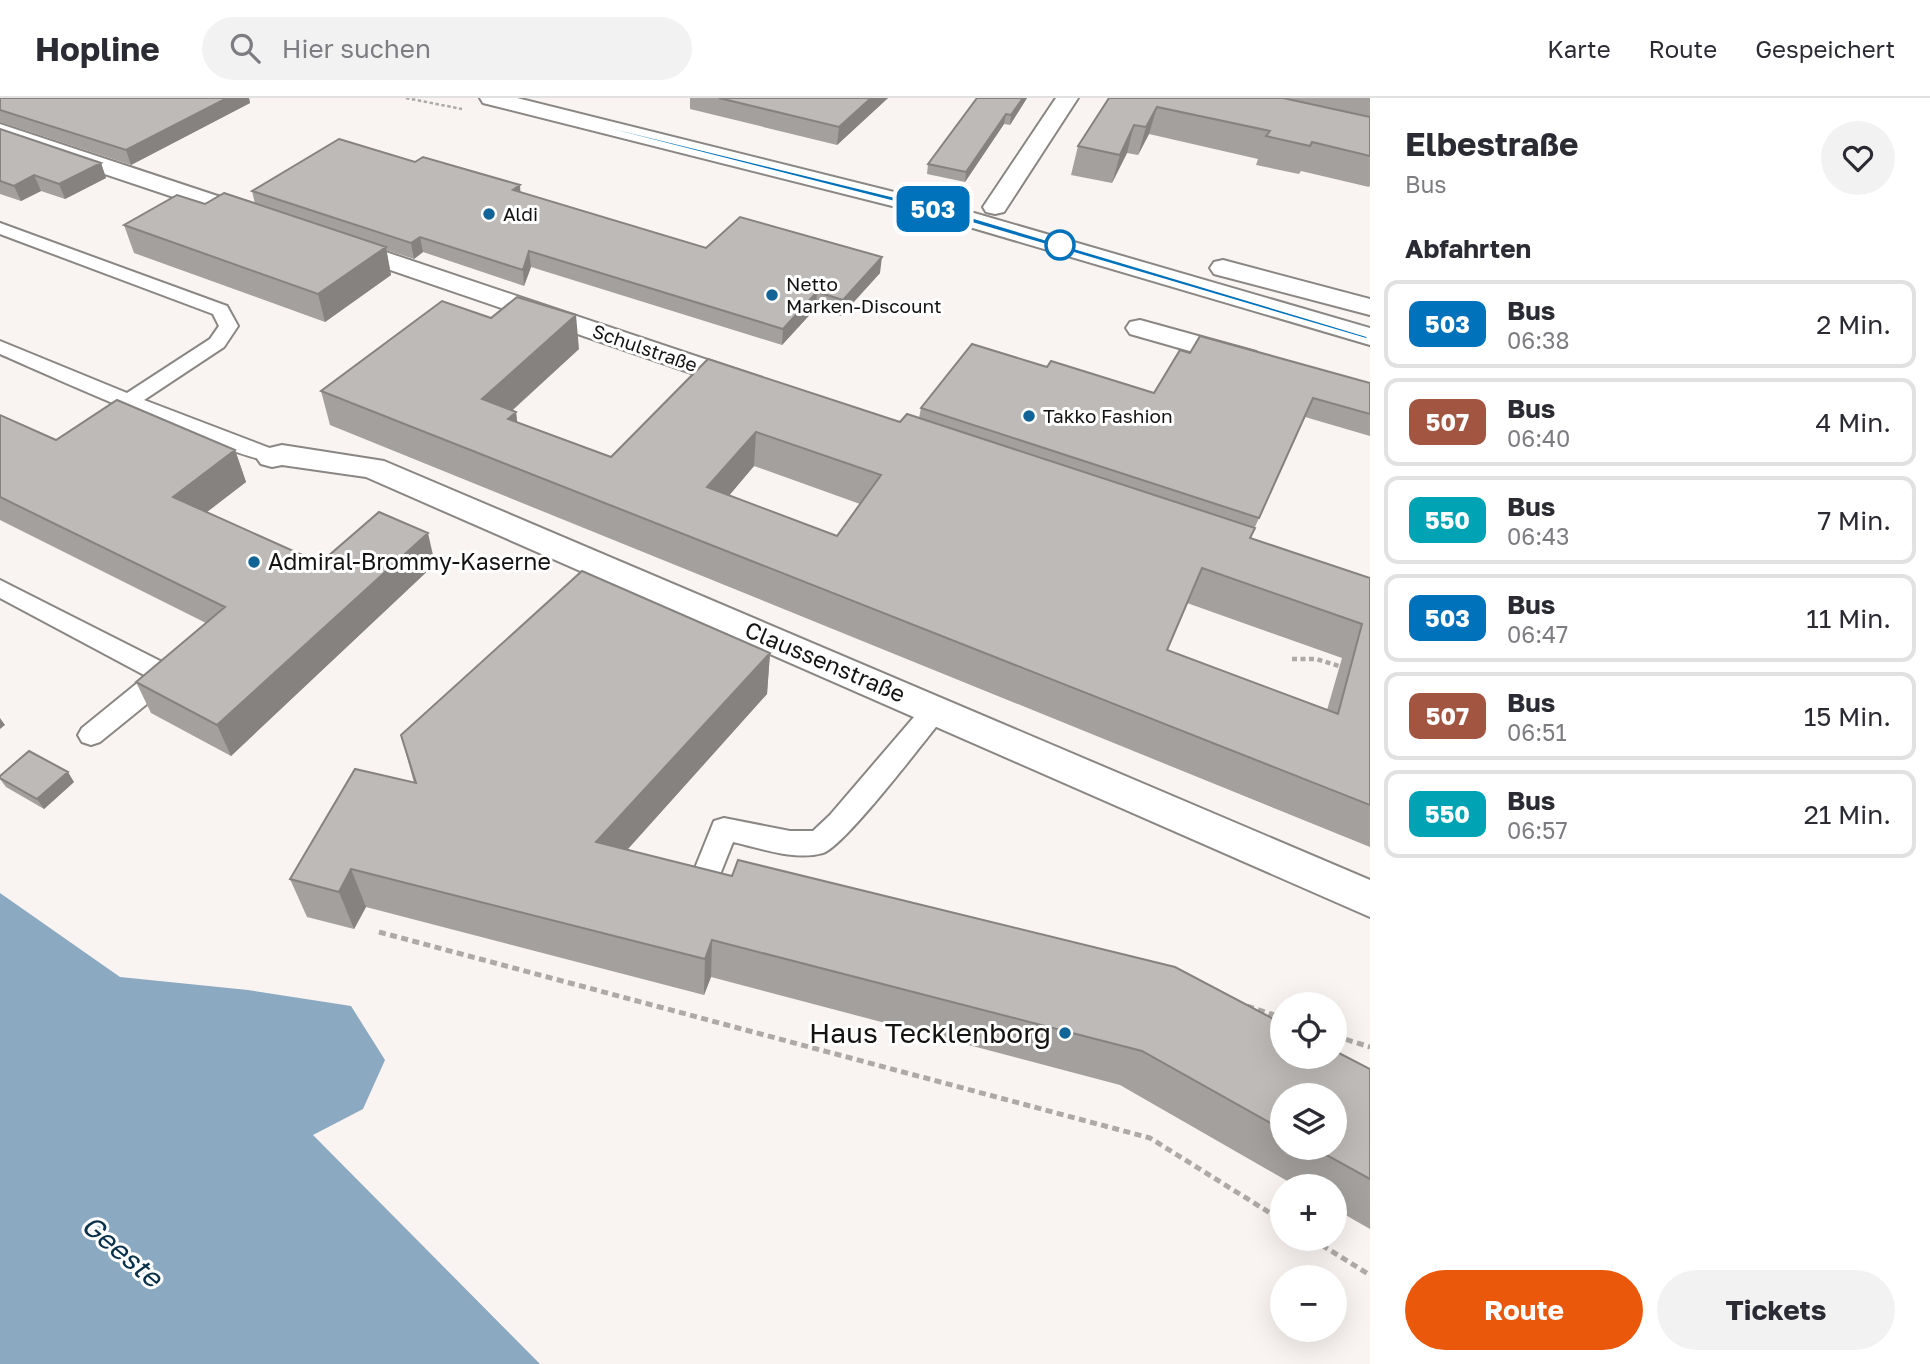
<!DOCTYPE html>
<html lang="de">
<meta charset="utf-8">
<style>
:root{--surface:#fff;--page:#f2f2f3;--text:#2b2b33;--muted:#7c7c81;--line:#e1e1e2;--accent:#ea580c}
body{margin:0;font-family:"Golos Text",sans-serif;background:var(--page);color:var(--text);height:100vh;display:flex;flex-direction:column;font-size:26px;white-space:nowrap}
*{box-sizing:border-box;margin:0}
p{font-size:23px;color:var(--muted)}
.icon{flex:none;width:38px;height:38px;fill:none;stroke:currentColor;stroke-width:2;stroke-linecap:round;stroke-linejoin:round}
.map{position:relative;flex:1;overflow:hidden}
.panel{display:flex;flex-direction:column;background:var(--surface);width:560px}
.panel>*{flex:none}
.badge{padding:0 14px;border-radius:10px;font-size:24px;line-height:46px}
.controls{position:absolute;left:1270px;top:894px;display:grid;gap:14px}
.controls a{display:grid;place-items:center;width:77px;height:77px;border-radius:50%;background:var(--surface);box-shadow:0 7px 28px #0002;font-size:35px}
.map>.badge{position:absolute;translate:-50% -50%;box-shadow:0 0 0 4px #fff}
h2{padding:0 35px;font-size:26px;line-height:63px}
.round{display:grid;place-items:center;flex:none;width:74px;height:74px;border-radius:37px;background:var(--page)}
.head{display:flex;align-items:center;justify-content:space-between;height:119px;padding:0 35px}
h1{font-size:33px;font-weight:700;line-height:52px}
.cta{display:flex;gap:14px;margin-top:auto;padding:14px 35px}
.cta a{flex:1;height:80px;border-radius:42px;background:var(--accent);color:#fff;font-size:28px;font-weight:700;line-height:80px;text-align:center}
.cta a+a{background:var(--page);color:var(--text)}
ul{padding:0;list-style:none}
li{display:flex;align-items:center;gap:21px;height:88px;margin:0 14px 10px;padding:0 21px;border:4px solid var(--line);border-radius:14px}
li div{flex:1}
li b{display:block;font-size:26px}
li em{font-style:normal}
li .badge{min-width:77px;font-weight:700;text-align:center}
header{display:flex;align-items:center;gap:42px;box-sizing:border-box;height:98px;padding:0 35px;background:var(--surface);border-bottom:2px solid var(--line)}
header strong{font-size:33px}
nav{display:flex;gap:38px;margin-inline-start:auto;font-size:24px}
.search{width:490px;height:63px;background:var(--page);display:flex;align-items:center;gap:18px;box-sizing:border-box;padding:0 24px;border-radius:38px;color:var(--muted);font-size:26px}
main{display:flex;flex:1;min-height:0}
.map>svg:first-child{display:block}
</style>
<header>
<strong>Hopline</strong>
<div class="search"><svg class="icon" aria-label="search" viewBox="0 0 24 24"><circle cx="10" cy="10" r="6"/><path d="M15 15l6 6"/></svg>Hier suchen</div>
<nav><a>Karte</a><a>Route</a><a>Gespeichert</a></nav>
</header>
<main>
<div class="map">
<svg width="1370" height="1266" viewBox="0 0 1370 1266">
<rect width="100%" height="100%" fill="#f9f4f1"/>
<path fill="#8ba9c1" d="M0,795L120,879L248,892L351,908L385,962L363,1011L313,1037L540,1266H0Z"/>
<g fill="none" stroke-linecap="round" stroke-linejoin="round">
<defs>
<path id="lane" d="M0,125L227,208L238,228L224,249L144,302L280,354L283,359L280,364C254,370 39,273 0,256V243L127,295L210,241L219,228L213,216L0,136Z
M0,482L174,570L178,577L174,584L100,644L91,647L82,644L78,637L82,630L146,578L0,500Z
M935,602L944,605L948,612L944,619C925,642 844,749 823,755C794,763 761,750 733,744L719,779L709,782L699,779L695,770L714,723L724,720L790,733H813L830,717L926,605Z"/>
<path id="street" d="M1056,0H1078L1004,114L995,116L986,114L983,109Z
M0,26L269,115L272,120L269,125L260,127L251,125L0,41Z
M341,139L761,280L766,286L761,292L751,295L741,292L332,152L328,147L332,142Z
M1140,222L1256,254L1260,260L1256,266L1246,269L1130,236L1126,230L1130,224Z
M282,347L384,363L1370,782V819L366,379L282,367L272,369L261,366L256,359L261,352Z"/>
<path id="primary" d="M480,0H517L950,108L1370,230V247L932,118L483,5Z
M1223,162L1370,201V217L1214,176L1210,170L1214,164Z"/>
</defs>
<use href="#lane" stroke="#8a8683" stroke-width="4"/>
<use href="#street" stroke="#8a8683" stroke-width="4"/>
<use href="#primary" stroke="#8a8683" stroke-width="4"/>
<path stroke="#ada9a7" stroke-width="2.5" stroke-dasharray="3.5 2.5" stroke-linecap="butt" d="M406,0L462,11"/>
<path stroke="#ada9a7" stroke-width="4.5" stroke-dasharray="5 3.5" stroke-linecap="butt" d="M1292,561H1316L1342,569"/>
<path stroke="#ada9a7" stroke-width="5" stroke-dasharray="7 4.5" stroke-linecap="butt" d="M379,834L1150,1040L1283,1123
M1247,908L1283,920
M1335,938L1370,949
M1312,1141L1370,1177"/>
<use href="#lane" fill="#fff" fill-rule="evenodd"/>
<use href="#street" fill="#fff" fill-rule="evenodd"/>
<use href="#primary" fill="#fff" fill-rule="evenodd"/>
</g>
<path fill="#a3a09d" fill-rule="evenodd" d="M0,0H249L250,5L131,67L0,24Z
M690,0H888L837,47L690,11Z
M977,0H1027L1010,27L1004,26L965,84L927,76L928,66Z
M1113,0H1370V87L1369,89L1301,73L1299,76L1256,67L1258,61L1149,36L1138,57L1127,55L1112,85L1071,77L1078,48Z
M0,31L101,65L106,80L65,101L41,93L21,103L0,96Z
M252,93L520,94L706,150L880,175L841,218L816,210L782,247L531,169L524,188L423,154L414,161L386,152L391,177L325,224L134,155L124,127L205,106H255Z
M579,251L513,312L516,314L517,324L611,359L708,261L900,324L919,320L921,310L1047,269L1154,295L1190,255L1370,285V338L1305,319L1250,440L1370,480V749L330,327L321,293ZM754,368L860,406L837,438L729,397ZM1187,505L1342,560L1327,612L1167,552Z
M0,317L56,342L235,352L246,384L207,414L320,465L435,466L231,658L151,615L136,584L206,525L0,422Z
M770,555L767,596L628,751L1370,971V1131L1335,1111V1088H1296L1120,987L711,879L704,897L366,809L354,831L307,819L290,781L414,685L401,637ZM1283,998L1335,1050H1283Z
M0,678L74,684L44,711L6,689L0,681Z"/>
<path fill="#858280" d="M227,0H249L250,5L131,67L126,52Z
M871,0H888L837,47L839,29Z
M1023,0H1027L1010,27L1011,17Z
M1157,9L1149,36L1138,57L1146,29Z
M1006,16L1004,26L965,84L966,74Z
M1134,27L1127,55L1112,85L1120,57Z
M101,65L106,80L65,101L59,86Z
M34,77L41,93L21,103L14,88Z
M520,87L521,103L513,92Z
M420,139L423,154L414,161L411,145Z
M386,149L391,177L325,224L318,196Z
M529,153L531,169L524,188L523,172Z
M882,159L880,175L841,218L843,202Z
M817,194L816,210L782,247L783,231Z
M576,217L579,251L487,335L482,301Z
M516,314L520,348L508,321Z
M756,334L754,368L707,424V389Z
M235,352L246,384L186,430L173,399Z
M428,435L435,466L231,658L217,627Z
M770,555L767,596L600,782L596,744Z
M0,620L5,627L0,631Z
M68,674L74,684L44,711L37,701Z
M351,771L366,809L354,831L339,794Z
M712,842L711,879L704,897L705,861Z"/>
<path fill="#bebab7" stroke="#858280" stroke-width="2" fill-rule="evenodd" d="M0,0H227L126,52L0,12Z
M719,0H871L839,29Z
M977,0H1023L1011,17L1006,16L966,74L928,66Z
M1109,0H1283L1370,19V58L1312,44L1310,48L1266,38L1270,33L1157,9L1146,29L1134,27L1120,57L1078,48Z
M0,31L101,65L59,86L34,77L14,88L0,83Z
M339,41L415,64L423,59L520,87L513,92L706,150L740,119L882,159L843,202L817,194L783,231L529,153L523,172L420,139L411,145L252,93Z
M224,95L386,149L318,196L124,127L177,97L205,106Z
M517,199L576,217L482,301L516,314L508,321L611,359L708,261L900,324L907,316L1255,430L1250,440L1370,480V707L321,293L442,203L491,220ZM756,334L881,377L837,438L707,389ZM1202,470L1362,526L1338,616L1167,552Z
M1200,238L1370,285V316L1313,300L1259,420L921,310L972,246L1047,269L1051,263L1154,295L1180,252L1190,255Z
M117,302L235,352L173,399L320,465L379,414L428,435L217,627L136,584L225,509L0,399V317L56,342Z
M582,473L770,555L596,744L732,778L738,762L1175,869L1283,926V959H1335V953L1370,971V1081L1314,1050H1335V998H1283V1032L1142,953L712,842L705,861L351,771L339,794L290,781L355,671L416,685L401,637Z
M29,653L68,674L37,701L0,680V678Z"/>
<path fill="#0072bc" stroke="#fff" stroke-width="2" d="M487,0H491L944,111L1370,239L1366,241L938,115Z"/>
<g fill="#126496" stroke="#fff" stroke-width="2.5">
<circle cx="489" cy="116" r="7"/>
<circle cx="772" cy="197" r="7"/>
<circle cx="1029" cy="318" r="7"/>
<circle cx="254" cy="464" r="7"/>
<circle cx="1065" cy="935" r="7"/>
</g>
<circle fill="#fff" stroke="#0072bc" stroke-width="3.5" cx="1060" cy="147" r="14"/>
<g text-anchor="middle" stroke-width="6" stroke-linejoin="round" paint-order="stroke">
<g font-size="19" fill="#141312" stroke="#fff" text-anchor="start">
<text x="503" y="123">Aldi</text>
<text x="786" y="193">Netto<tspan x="786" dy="22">Marken-Discount</tspan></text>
<text x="1043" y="325">Takko Fashion</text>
</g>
<g font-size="19" fill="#141312" stroke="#fff">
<text transform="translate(645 250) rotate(19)" y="7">Schulstraße</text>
</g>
<g font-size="23" fill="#141312" stroke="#fff" text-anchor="start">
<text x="268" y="472">Admiral-Brommy-Kaserne</text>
</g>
<g font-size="23" fill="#141312" stroke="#fff">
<text transform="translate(825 564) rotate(23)" y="8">Claussenstraße</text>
</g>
<g font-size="28" fill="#141312" stroke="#fff" text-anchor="end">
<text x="1051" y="945">Haus Tecklenborg</text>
</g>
<g font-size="28" font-style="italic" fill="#0a314a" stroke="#fff">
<text transform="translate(122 1153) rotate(40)" y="10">Geeste</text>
</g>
</g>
</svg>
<div class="controls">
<a><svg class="icon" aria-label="locate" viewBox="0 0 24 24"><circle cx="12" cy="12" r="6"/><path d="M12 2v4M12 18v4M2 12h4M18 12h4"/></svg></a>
<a><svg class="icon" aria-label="layers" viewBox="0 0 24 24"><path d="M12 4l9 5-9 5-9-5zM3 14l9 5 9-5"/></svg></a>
<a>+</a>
<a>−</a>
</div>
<b class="badge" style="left:933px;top:111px;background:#0072bc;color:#fff">503</b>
</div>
<section class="panel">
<div class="head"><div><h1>Elbestraße</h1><p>Bus</p></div><a class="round"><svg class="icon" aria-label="heart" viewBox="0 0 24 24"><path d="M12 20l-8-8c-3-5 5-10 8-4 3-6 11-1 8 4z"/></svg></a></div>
<h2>Abfahrten</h2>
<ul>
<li><span class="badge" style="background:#0072bc;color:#fff">503</span><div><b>Bus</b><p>06:38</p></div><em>2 Min.</em></li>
<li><span class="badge" style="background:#a25641;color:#fff">507</span><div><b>Bus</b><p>06:40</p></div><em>4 Min.</em></li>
<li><span class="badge" style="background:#00a3b4;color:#fff">550</span><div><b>Bus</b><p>06:43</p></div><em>7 Min.</em></li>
<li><span class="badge" style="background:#0072bc;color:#fff">503</span><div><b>Bus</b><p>06:47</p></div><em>11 Min.</em></li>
<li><span class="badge" style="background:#a25641;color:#fff">507</span><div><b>Bus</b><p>06:51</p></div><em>15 Min.</em></li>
<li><span class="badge" style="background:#00a3b4;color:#fff">550</span><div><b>Bus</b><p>06:57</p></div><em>21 Min.</em></li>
</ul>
<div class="cta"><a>Route</a><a>Tickets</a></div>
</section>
</main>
